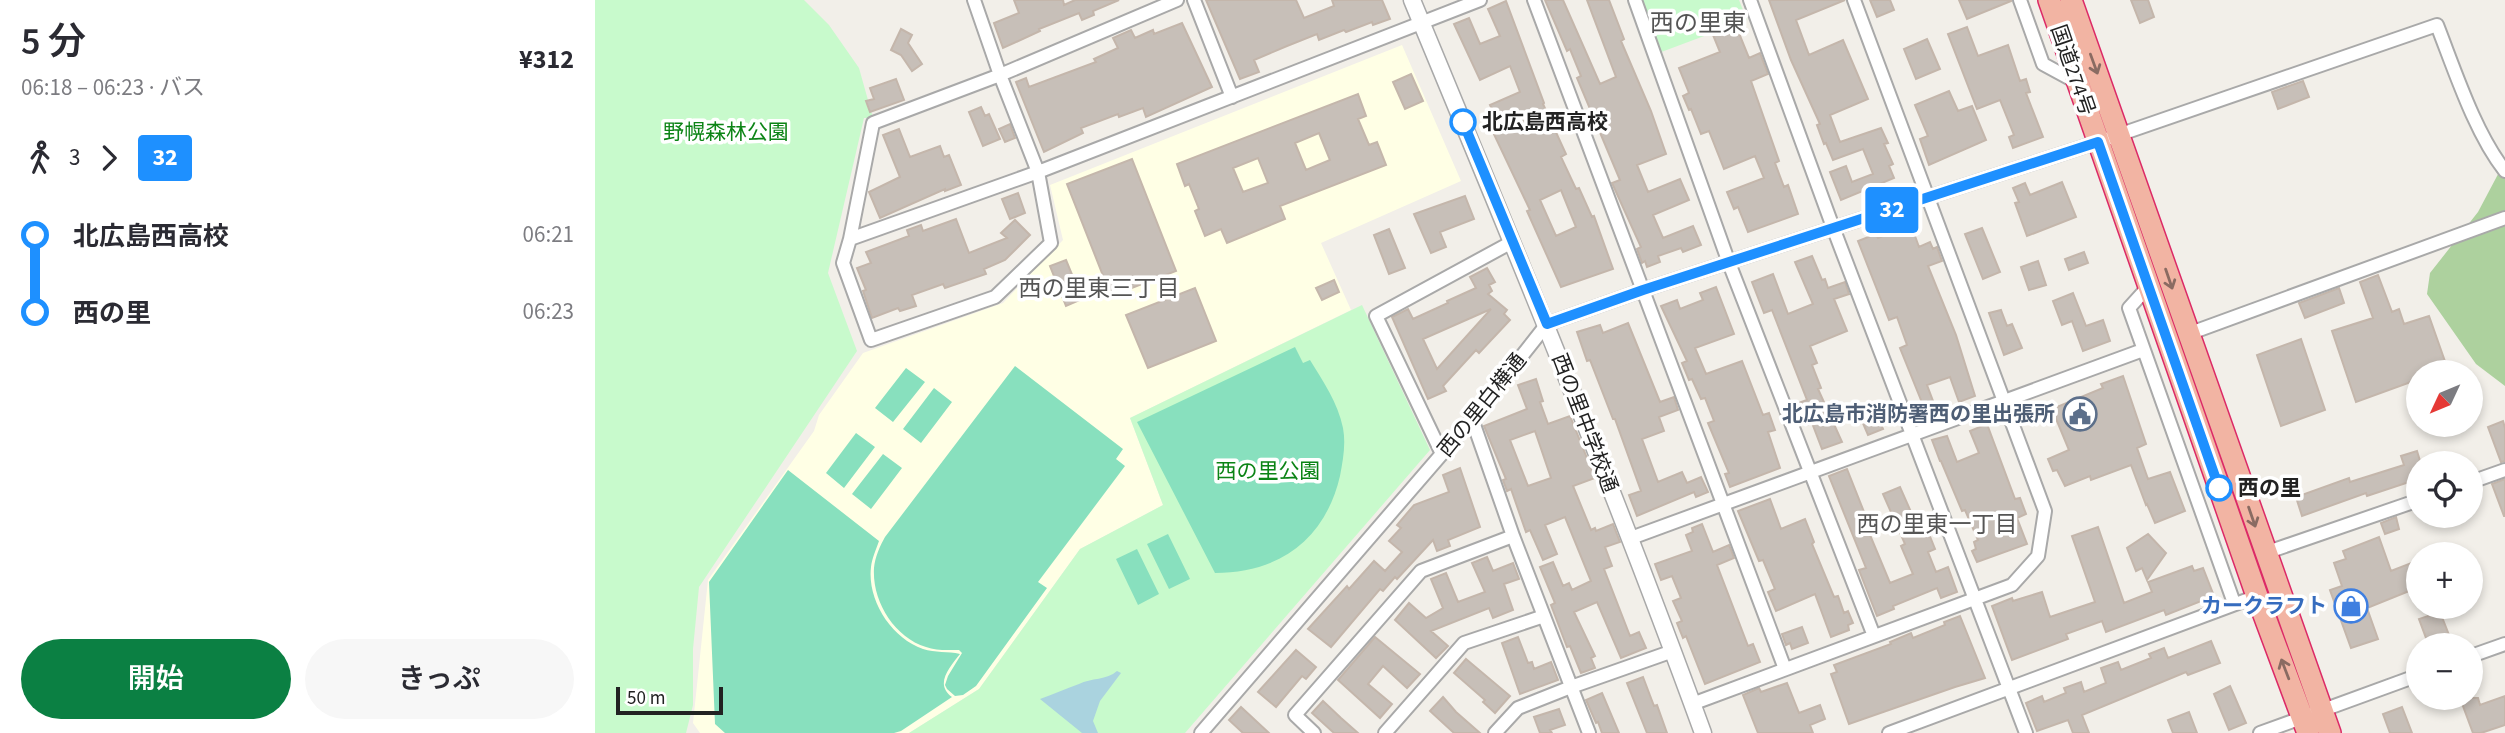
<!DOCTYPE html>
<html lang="ja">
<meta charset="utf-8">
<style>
:root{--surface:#fff;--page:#f7f7f7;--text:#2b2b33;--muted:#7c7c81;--accent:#0b8043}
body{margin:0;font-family:"Source Sans 3","Noto Sans JP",sans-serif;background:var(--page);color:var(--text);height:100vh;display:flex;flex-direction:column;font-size:26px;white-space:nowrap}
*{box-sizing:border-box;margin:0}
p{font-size:23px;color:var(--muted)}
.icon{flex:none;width:38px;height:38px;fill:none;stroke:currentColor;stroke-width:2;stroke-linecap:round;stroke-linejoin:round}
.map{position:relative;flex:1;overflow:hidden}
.side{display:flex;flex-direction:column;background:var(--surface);width:595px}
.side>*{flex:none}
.badge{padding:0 14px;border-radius:5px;font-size:24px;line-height:46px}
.needle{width:46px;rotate:226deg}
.fabs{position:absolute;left:1811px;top:360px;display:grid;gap:14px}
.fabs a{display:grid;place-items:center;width:77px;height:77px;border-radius:50%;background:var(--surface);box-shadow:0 4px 10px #0003;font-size:35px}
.scale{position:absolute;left:21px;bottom:18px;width:107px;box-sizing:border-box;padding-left:7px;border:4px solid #222;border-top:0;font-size:19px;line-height:24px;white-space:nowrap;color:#222;-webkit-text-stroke:5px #fff;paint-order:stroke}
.map>.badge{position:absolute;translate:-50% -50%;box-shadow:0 0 0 4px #fff}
.legs{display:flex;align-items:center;gap:10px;height:77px;padding:0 21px;font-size:23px}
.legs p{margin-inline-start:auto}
.summary{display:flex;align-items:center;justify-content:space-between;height:119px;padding:0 21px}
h1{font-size:38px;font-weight:600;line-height:52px}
.cta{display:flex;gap:14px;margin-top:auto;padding:14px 21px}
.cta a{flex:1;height:80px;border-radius:42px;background:var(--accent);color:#fff;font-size:28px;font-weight:600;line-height:80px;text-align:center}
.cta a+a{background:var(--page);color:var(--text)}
ul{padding:0 21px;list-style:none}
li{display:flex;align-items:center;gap:24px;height:77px;font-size:26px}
li i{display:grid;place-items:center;width:10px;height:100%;margin:0 9px;background:currentColor}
li i::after{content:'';width:18px;height:18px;margin:-9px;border:5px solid;border-radius:50%;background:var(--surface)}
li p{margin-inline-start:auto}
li:first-child i{background:linear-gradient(#0000 50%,currentColor 0)}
li:last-child i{background:linear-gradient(currentColor 50%,#0000 0)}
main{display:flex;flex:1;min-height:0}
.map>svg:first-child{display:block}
</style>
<main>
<section class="side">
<div class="summary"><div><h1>5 分</h1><p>06:18 – 06:23 · バス</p></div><b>¥312</b></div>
<div class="legs"><svg class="icon" aria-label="walk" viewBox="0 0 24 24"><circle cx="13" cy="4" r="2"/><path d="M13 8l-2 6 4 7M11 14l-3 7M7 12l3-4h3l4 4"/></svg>3<svg class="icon" aria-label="forward" viewBox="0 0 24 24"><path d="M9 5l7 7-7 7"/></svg><b class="badge" style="background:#1e90ff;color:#fff">32</b></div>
<ul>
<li><i style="color:#1e90ff"></i><b>北広島西高校</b><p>06:21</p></li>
<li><i style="color:#1e90ff"></i><b>西の里</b><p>06:23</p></li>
</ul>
<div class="cta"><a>開始</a><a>きっぷ</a></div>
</section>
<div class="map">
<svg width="1910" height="733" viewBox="0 0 1910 733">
<rect width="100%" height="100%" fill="#f2efe9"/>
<path fill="#ffffe5" d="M807,45L866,181L726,243L756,310L535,418L568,505L485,549L384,689L314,733H105L98,723L113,580L219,431L224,415L268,353L408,303L468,240L455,185Z"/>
<path fill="#add19e" d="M1910,161V386L1881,364L1832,294L1835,273L1883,212Z"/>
<path fill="#c8facc" d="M0,0H209L234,25L264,68L278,118H269L233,273L262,351L104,587L98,649V705L91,733H0Z
M1040,0H1144L1152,20L1061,54Z
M767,305L835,450L590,733H314L384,689L485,549L568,505L535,418Z"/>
<path fill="#88e0be" d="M700,347L708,363L715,360C728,381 743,403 748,428C751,444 748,460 745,476C730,540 684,573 620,573L542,422Z
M420,366L528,449L521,459L530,466L443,582L452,588L381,686L368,695L360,696L352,689L350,685L353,676L367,653L364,650C353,650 341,651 331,647C299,637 277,601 279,568C280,557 285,546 290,537Z
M311,368L330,382L298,422L280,408Z
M339,388L357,402L326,443L308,429Z
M261,433L280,447L249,488L231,473Z
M288,454L307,468L276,509L257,494Z
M193,470L284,541C281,550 277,558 276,567C272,600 296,638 328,649C340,653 353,651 365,654C355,667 339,684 357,697L306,731L299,733H130L120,724L114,582Z
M573,534L595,579L574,589L552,544Z
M542,549L564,594L543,605L521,559Z"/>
<path fill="#aad3df" d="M522,671L526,673L505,701L498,721L503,733H487L445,699C459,694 470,689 484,684C496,678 512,680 522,671Z"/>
<path fill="#c7bfb8" stroke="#c4b6ab" stroke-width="2" fill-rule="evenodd" d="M419,0H468L469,5L480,0H524L498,11L499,15L487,20L484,13L444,29L445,31L408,48L399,23L424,13Z
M611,0H701L709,18L739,6L737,0H787L795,19L778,25L777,22L751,32L749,30L724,40L722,34L692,46L659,60L664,72L645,79Z
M950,0H968L1005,84L1021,77L992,0H1014L1029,39L1026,41L1056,111L1071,154L1042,165L1053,192L1085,179L1094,200L1058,215L1068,238L1098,226L1106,245L1088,252L1086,248L1063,256L1065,262L1052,267L1050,261L1047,263L1042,249L1046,247L1017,183L1025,180L982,78L986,76L975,49L972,51Z
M1174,0H1250L1201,20L1214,55L1248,40L1273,99L1235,115L1245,142L1286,128L1293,143L1289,144L1298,164L1294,166L1299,178L1246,200L1235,172L1251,166L1257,182L1278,174L1268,149L1238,160L1231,143L1229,144L1222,125L1225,124L1196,60Z
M1275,0H1295L1299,10L1282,17Z
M1364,0H1416V1L1372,19Z
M1536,0H1553L1559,17L1545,23Z
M911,1L949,103L948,104L971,154L966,157L981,189L984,188L997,217L999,216L1018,269L966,287L932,211L935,210L896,128L904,124L895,105L925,92L915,66L885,80L859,24L874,18L885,44L905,36L893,9ZM966,190L981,227L961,236L945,200Z
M1139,21L1154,58L1165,53L1173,74L1156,81L1184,161L1180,163L1189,187L1193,185L1203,214L1153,232L1143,207L1139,209L1132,192L1169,178L1160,156L1129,169L1114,131L1106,134L1096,109L1094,110L1088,96L1094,93L1084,68L1125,52L1116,30Z
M587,23L617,87L551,117L548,108L524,117L523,114L486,128L488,133L449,152L421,82L431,78L434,87L501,62L499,59L523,48L518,38L536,30L540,38L558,30L559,34Z
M1372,27L1383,56L1413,45L1425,81L1431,79L1435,92L1431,93L1448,137L1418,148L1414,137L1419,135L1405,100L1382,109L1353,34Z
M306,29L317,35L313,43L327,64L317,71L306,55L296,50Z
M1332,39L1345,69L1321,79L1309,49Z
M816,74L828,101L810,109L798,82Z
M301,79L309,100L275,112L271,101L279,99L275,88Z
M1708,81L1714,97L1683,109L1677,92Z
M1354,91L1363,111L1377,106L1391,140L1334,165L1325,139L1333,136L1320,105Z
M763,94L771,116L763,119L774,145L782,142L791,165L685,206L690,219L632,243L626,229L610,236L600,211L604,209L594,184L590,186L582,164ZM724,133L735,160L711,170L700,143ZM663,158L673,183L648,192L638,168Z
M386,107L390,116L394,114L405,139L388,146L374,112Z
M415,124L420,138L410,142L404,129Z
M304,129L315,157L345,146L349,157L354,155L366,185L350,191V189L285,218L274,192L305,177L288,135Z
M537,159L581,271L516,296L472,184Z
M1467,182L1481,217L1432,236L1420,203L1424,202L1418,188L1430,183L1435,195Z
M423,193L430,213L415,219L407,199Z
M870,196L879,219L845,232L851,247L836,253L819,214Z
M361,219L374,253L412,238L406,233L420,220L435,235L410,260L389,269L391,274L350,288L348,284L317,295L321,306L305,311L303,308L277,318L268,291L271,290L262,268L276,263L271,252L314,236L312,230L326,225L328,231Z
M1316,225L1324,247L1335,242L1338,249L1342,247L1347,261L1333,266L1361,335L1380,396L1364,402L1355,377L1332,385L1338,401L1328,405L1305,348L1312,345L1302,317L1294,320L1263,241L1281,234L1283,238Z
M1387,228L1405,272L1388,279L1370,234Z
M794,229L810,268L794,274L779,235Z
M1489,252L1493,263L1474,270L1470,259Z
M1217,256L1227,280L1230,279L1233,288L1250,282L1254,294L1239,299L1252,331L1215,346L1222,363L1217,365L1226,388L1223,389L1247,442L1227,449L1217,423L1212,425L1203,403L1212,400L1177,310L1169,313L1157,282L1178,274L1193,314L1218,304L1200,262Z
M471,260L487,299L471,306L455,266Z
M1443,261L1451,285L1434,290L1426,267Z
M892,268L900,282L894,285L897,291L893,294L912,310L909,314L915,320L884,353L881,350L848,386L851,391L833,399L797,317L813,309L818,319L853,303L852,301L881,288L875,277ZM896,309L842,369L828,339Z
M1783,275L1797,312L1804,309L1809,324L1834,316L1853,370L1845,373H1824V379L1761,402L1737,331L1778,318L1765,282Z
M739,280L744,292L727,300L721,288Z
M1121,287L1139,334L1100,348L1111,374L1147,361L1168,415L1174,413L1180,430L1173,432L1185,468L1135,487L1130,474L1134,473L1113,423L1119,421L1110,398L1106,399L1097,379L1094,380L1087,363L1092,361L1066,306L1082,300L1085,309L1108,300L1105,293Z
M600,288L621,341L553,368L531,315Z
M1744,288L1749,303L1710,318L1704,303Z
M1478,293L1491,326L1508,320L1515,341L1488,351L1477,321L1467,325L1458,301Z
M1406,310L1412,326L1417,324L1427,348L1409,355L1394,313Z
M1033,323L1065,402L1079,397L1083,410L1064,417L1069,431L1047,439L1063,482L1087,472L1092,483L1106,477L1113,492L1101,497L1099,492L1042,516L1034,495L1046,491L1020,419H1018L995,360L992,361L982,332L1005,325L1008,333Z
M1706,339L1730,410L1686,426L1662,355Z
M1528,376L1551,444L1542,448L1553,479L1575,472L1590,511L1560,523L1552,504L1551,505L1536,465L1496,480L1495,476L1470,486L1462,470L1458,471L1453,459L1474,450L1457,409L1508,388L1506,384Z
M941,379L948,401L945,402L953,424L975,416L1000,478L978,486L996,530L1000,528L1001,531L1018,524L1025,542L1010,547L1017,566L1009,569L1035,636L1044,632L1051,648L1026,658L1002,602L979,612L1000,656L996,658L1000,668L986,673L975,646L972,647L956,605L960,603L945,567L958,562L968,586L974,583L977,590L996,581L970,517L950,525L962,554L948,560L935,530L931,532L916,489L912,491L908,480L911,479L889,426L932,409L923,385ZM940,431L956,478L933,486L915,440Z
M1279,408L1288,429L1273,435L1264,414Z
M1908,421L1910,428V461L1906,462L1893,427Z
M1392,424L1420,499L1425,498L1431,514L1422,518L1432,544L1382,562L1377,551L1381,549L1379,542L1383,540L1370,510L1367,511L1346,461H1345L1337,440L1352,436L1362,462L1384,453L1375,431Z
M1822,451L1826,464H1824V491L1818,493L1814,482L1772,496L1771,493L1707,516L1701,497L1754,478L1755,482L1809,465L1806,456Z
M865,468L885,527L853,540L855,546L842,551L838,540L802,579L800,577L788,591L785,589L736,647L713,629L752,586L754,589L779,561L790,571L807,552L794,541L806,528L802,525L819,505L854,492L848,475Z
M1252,469L1273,522L1270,523L1295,583L1318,574L1306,546L1310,544L1288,494L1305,487L1327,537L1334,534L1340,549L1333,552L1341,572L1353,567L1362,592L1346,598L1342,588L1298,606L1299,609L1282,616L1264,570L1271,568L1234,476Z
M1910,479V516H1909L1897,484Z
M1175,499L1186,529L1210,519L1219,542L1217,544L1239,597L1243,596L1249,613L1253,611L1258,623L1253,625L1254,630L1236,637L1220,594L1181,611L1173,592L1180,589L1168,560L1164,561L1143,511Z
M1801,517L1804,529L1790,534L1786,523Z
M1107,524L1118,552L1134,545L1137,552L1139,558L1122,565L1153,646L1158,644L1165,662L1110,684L1091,636L1088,638L1082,623L1087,621L1078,601L1086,598L1077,576L1066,580L1060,564L1097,551L1091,535L1098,532L1097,528Z
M1503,527L1529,603L1557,592L1553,582L1597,566L1599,571L1608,568L1619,596L1571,615L1569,610L1511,632L1507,621L1471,634L1473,639L1417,660L1397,606L1417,598L1418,601L1447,592L1455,617L1500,602L1477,536Z
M1553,534L1571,553L1552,580L1547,568L1541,571L1532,548Z
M1784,537L1796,571L1819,562L1824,573V587L1772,608L1783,639L1756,648L1735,590L1747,586L1739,563L1751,559L1748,551Z
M892,557L898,571L918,563L924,579L909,584L918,610L898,618L894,608L836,631L853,646L841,658L800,620L814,603L831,618L848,608L836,579L851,573L863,602L890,592L877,563Z
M1845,612L1856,640L1834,646L1824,619Z
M1365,616L1390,678L1360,687L1254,724L1236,674L1242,672L1239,665L1296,644L1295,642L1316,633L1318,638L1350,625L1349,622Z
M1207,627L1213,643L1197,649L1195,643L1191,645L1187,634Z
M780,637L825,674L812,688L788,666L773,684L797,704L785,718L743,680Z
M923,637L933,663L937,662L939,669L956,662L963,680L925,694L907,643Z
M1616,641L1625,663L1593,675L1591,672L1487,715L1494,733H1478L1473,720L1442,731L1431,703L1447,696L1449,702L1471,693L1469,688L1486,682L1489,692L1511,683L1506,668L1523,662L1526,670L1556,658L1554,654L1569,648L1573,658Z
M701,650L721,667L711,679L707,676L681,707L663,692Z
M871,659L915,696L900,713L888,702L890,700L859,673Z
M1048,677L1059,706L1062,705L1072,733H1052L1032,683Z
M1192,683L1204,713L1225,705L1230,719L1215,725L1218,733H1163L1148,695L1164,688L1166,692Z
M1635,686L1651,723L1634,730L1619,694Z
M1007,693L1024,733H1007L1003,722L1001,723L991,700Z
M1910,696V725L1886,733H1878L1865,698H1883L1885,705Z
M848,697L861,712L885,733H859L835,711Z
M728,701L746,718L763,733H739L717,713Z
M646,707L674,733H648L634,720Z
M1807,707L1817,733H1795L1788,714Z
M964,709L970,725L955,730L957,733H945L939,717Z
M1594,712L1602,733H1578L1573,720Z"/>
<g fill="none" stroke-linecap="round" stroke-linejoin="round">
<defs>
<path id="minor" d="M379,0L405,75L443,172L456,243L400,297L276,340L248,263L255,239L278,123L405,75L582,0
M599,0L637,97
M939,0L1190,669
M1040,0L1134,263L1279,636
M1155,0L1239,230L1431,733
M1425,0L1448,64L1483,83
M255,239L443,172L885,0
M1553,287L1534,308L1639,603
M1593,334L1910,218
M877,419L918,536L994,733
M847,454L781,316L917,242
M1876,482L1910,470
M1036,538L1548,350
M1670,553L1824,500
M1876,656L1910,644
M1097,704L1417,585L1443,556L1450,511L1259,0
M606,733L877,419L952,324L1048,290L1503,142L1842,25C1860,71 1880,133 1910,171
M719,733L700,715L826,571L918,536
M790,733L869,643L949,616
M900,733L923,708L976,687L1078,651
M1294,733L1662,596
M1665,733L1824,675"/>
<path id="tertiary" d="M817,0C918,243 1018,486 1108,733"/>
<path id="trunk" d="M1454,0L1662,596L1713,733
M1476,0L1735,733"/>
</defs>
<use href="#minor" stroke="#a9a9a9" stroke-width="16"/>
<use href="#tertiary" stroke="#a9a9a9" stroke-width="19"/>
<use href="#trunk" stroke="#dc2a67" stroke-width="24"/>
<use href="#minor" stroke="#fff" stroke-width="12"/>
<use href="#tertiary" stroke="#fff" stroke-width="16"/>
<use href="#trunk" stroke="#f2b4a3" stroke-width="21"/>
</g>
<defs><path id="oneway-shaft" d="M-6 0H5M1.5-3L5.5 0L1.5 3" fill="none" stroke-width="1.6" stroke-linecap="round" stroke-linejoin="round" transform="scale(1.75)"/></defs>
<g stroke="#8a6b62">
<use href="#oneway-shaft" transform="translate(1499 64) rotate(70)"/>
<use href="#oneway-shaft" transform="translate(1574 279) rotate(71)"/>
<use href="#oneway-shaft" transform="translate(1657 517) rotate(71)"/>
<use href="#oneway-shaft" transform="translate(1690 669) rotate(-111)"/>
</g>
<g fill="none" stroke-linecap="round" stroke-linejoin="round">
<defs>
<path id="line-1" d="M868,122L952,324L1048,290L1503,142L1624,488"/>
</defs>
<use href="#line-1" stroke="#fff" stroke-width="16"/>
<use href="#line-1" stroke="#1e90ff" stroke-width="10"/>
</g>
<defs>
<symbol id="civic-ring" viewBox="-11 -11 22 22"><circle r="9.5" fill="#fff" stroke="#5c6f8a" stroke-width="1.5"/><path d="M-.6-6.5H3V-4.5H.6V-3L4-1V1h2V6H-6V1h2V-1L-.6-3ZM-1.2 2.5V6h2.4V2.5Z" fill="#5c6f8a"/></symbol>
<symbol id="shop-ring" viewBox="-11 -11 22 22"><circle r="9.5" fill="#fff" stroke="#3f7fe0" stroke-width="1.5"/><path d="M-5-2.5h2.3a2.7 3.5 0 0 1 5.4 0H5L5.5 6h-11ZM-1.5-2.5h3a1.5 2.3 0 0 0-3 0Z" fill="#3f7fe0"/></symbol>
</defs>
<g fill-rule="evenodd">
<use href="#civic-ring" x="1466" y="395" width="38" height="38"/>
<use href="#shop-ring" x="1737" y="587" width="38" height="38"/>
</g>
<g fill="#fff" stroke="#1e90ff" stroke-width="3.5">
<circle cx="868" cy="122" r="12"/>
<circle cx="1624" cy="488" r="12"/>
</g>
<g text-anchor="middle" stroke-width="7" stroke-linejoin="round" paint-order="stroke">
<g font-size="21" fill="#222" stroke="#fff">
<text transform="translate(1478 70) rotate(71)" y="7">国道274号</text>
<text transform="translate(887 405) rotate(-51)" y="7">西の里白樺通</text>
<text transform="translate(990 423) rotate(69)" y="7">西の里中学校通</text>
</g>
<g font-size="21" font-weight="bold" fill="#222" stroke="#fff" text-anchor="start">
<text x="887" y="129">北広島西高校</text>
<text x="1643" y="495">西の里</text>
</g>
<g font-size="21" fill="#0c8416" stroke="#fff">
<text x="131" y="139">野幌森林公園</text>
<text x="673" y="478">西の里公園</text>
</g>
<g font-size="21" font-weight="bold" fill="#4e5e75" stroke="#fff" text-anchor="end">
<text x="1460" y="421">北広島市消防署西の里出張所</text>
</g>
<g font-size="21" font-weight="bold" fill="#366cbe" stroke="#fff" text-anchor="end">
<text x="1732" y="613">カークラフト</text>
</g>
<g font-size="23" fill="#555" stroke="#fff">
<text x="504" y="296">西の里東三丁目</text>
<text x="1342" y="532">西の里東一丁目</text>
</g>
<g font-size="24" fill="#555" stroke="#fff">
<text x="1103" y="31">西の里東</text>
</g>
</g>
</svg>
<div class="fabs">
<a><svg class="needle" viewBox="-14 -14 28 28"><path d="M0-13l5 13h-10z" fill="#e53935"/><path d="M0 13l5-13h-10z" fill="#7c7c81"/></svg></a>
<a><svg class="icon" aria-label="locate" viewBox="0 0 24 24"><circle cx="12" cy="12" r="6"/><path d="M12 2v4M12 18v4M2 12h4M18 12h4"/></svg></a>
<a>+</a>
<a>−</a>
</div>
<div class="scale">50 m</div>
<b class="badge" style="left:1297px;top:210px;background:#1e90ff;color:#fff">32</b>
</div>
</main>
